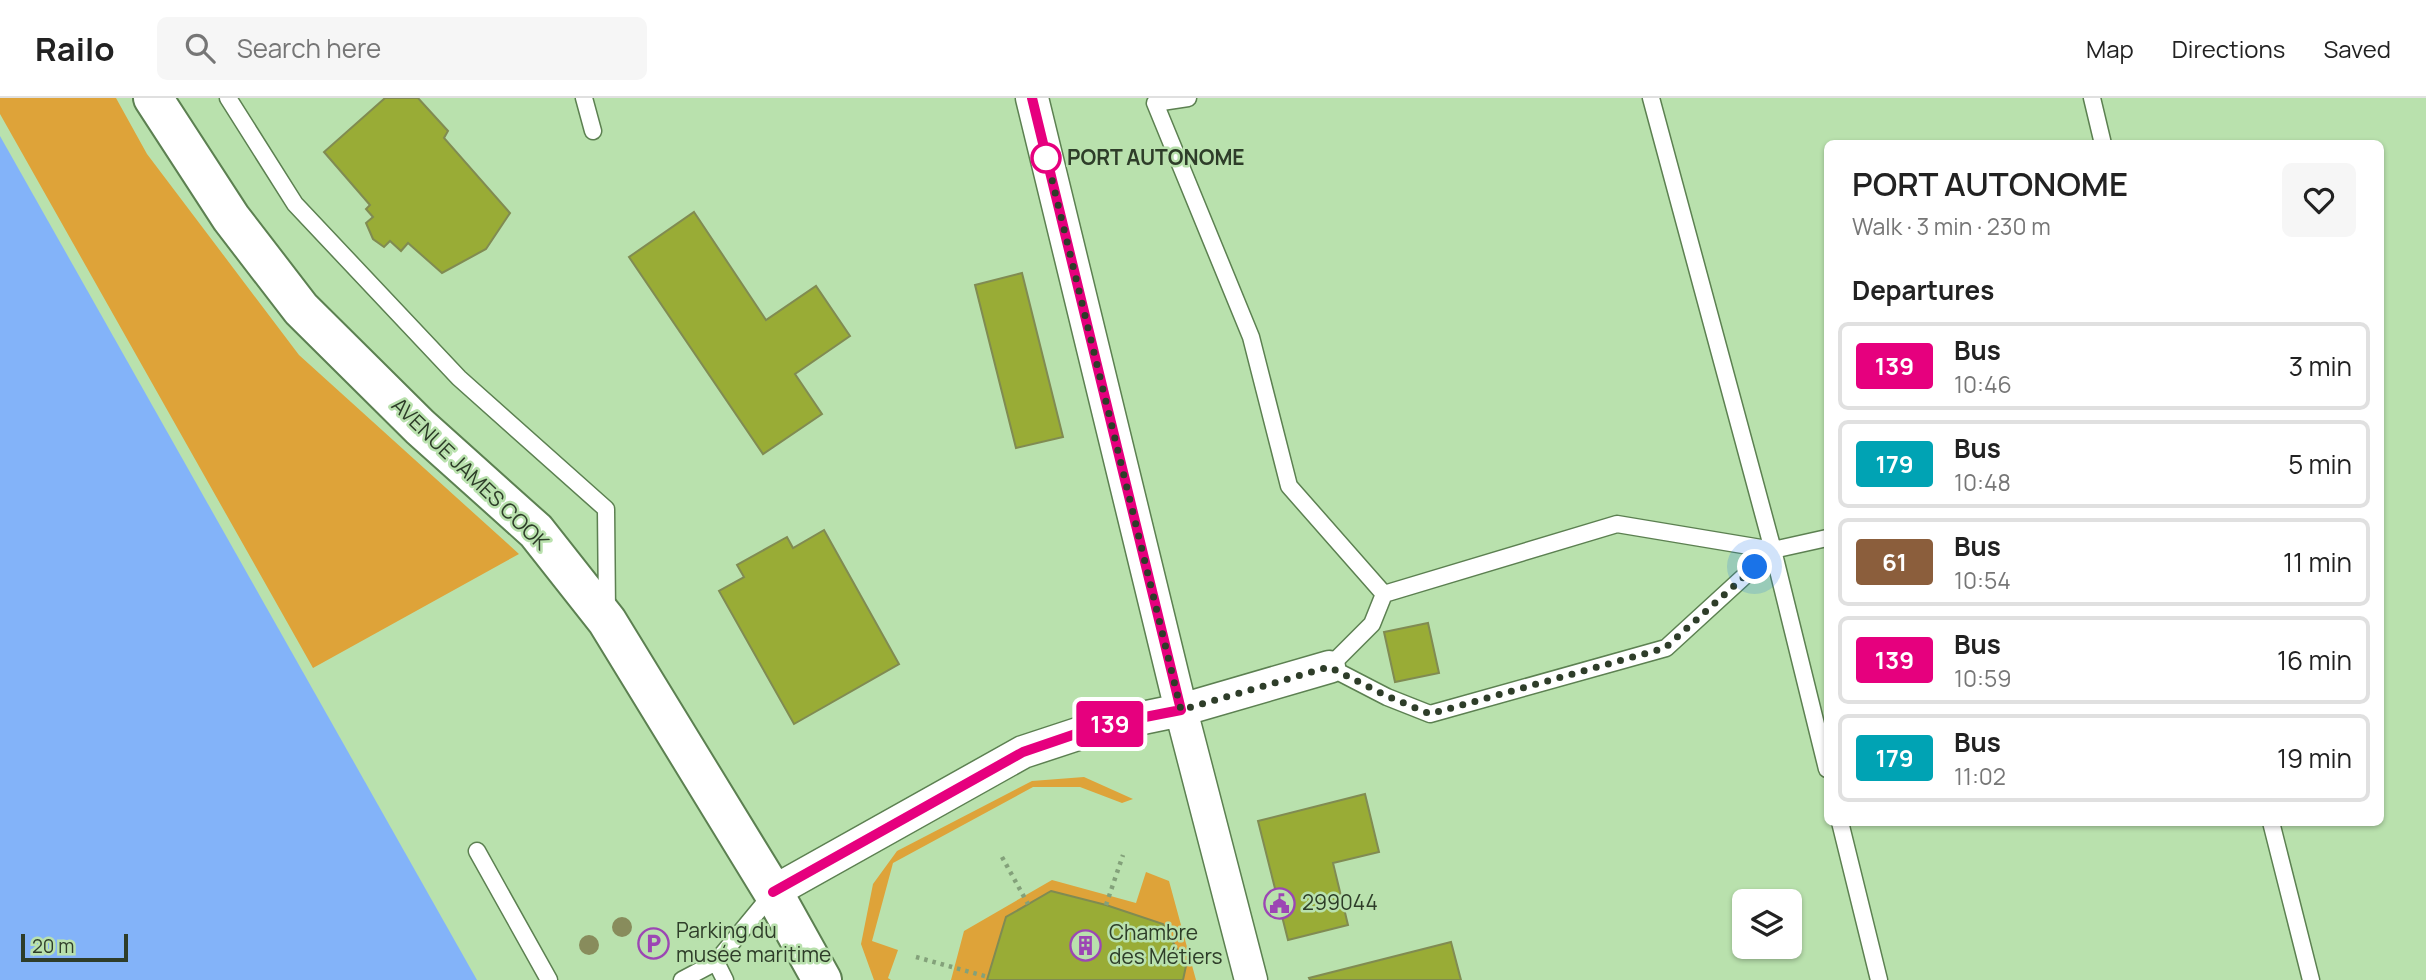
<!DOCTYPE html>
<meta charset="utf-8">
<style>
:root{--surface:#fff;--page:#f6f6f6;--text:#222;--muted:#767676;--line:#e0e0e0}
body{margin:0;font-family:Manrope,sans-serif;background:var(--page);color:var(--text);height:100vh;display:flex;flex-direction:column;font-size:26px;white-space:nowrap}
*{box-sizing:border-box;margin:0}
p{font-size:23px;color:var(--muted)}
.icon{flex:none;width:38px;height:38px;fill:none;stroke:currentColor;stroke-width:2;stroke-linecap:round;stroke-linejoin:round}
.map{position:relative;flex:1;overflow:hidden}
.drawer{position:absolute;left:1824px;top:42px;width:560px;height:686px;display:flex;flex-direction:column;background:var(--surface);border-radius:10px;box-shadow:0 2px 5px #0004}
.drawer>*{flex:none}
.badge{padding:0 14px;border-radius:5px;font-size:24px;line-height:46px}
.tools{position:absolute;left:1732px;top:791px;display:grid;gap:14px}
.tools a{display:grid;place-items:center;width:70px;height:70px;border-radius:10px;background:var(--surface);box-shadow:0 2px 5px #0004;font-size:35px}
.scale{position:absolute;left:21px;bottom:18px;width:107px;box-sizing:border-box;padding-left:7px;border:4px solid #2e3d29;border-top:0;font-size:19px;line-height:24px;white-space:nowrap;color:#2e3d29;-webkit-text-stroke:5px #b9e1ad;paint-order:stroke}
.you{position:absolute;width:35px;height:35px;margin:-18px;border:5px solid #fff;border-radius:50%;background:#1a73e8;box-shadow:0 0 0 10px #1a73e833}
.map>.badge{position:absolute;translate:-50% -50%;box-shadow:0 0 0 4px #fff}
h2{padding:0 28px;font-size:26px;line-height:63px}
.round{display:grid;place-items:center;flex:none;width:74px;height:74px;border-radius:10px;background:var(--page)}
.summary{display:flex;align-items:center;justify-content:space-between;height:119px;padding:0 28px}
h1{font-size:33px;font-weight:600;line-height:52px}
ul{padding:0;list-style:none}
li{display:flex;align-items:center;gap:21px;height:88px;margin:0 14px 10px;padding:0 14px;border:4px solid var(--line);border-radius:10px}
li div{flex:1}
li b{display:block;font-size:26px}
li em{font-style:normal}
li .badge{min-width:77px;font-weight:700;text-align:center}
header{display:flex;align-items:center;gap:42px;box-sizing:border-box;height:98px;padding:0 35px;background:var(--surface);border-bottom:2px solid var(--line)}
header strong{font-size:33px}
nav{display:flex;gap:38px;margin-inline-start:auto;font-size:24px}
.search{width:490px;height:63px;background:var(--page);display:flex;align-items:center;gap:18px;box-sizing:border-box;padding:0 24px;border-radius:10px;color:var(--muted);font-size:26px}
.map>svg:first-child{display:block}
</style>
<header>
<strong>Railo</strong>
<div class="search"><svg class="icon" aria-label="search" viewBox="0 0 24 24"><circle cx="10" cy="10" r="6"/><path d="M15 15l6 6"/></svg>Search here</div>
<nav><a>Map</a><a>Directions</a><a>Saved</a></nav>
</header>
<div class="map">
<svg width="2426" height="882" viewBox="0 0 2426 882">
<rect width="100%" height="100%" fill="#b9e1ad"/>
<path fill="#dea339" d="M0,0H116L147,56L299,257L519,456L313,570L0,16Z
M1084,679L1133,701L1122,705L1080,689H1033L893,765L872,843L898,852L888,880L891,882H874L861,846L873,786L897,753L1032,683Z
M1146,774L1169,783L1196,882H951L964,833L1052,782L1136,805Z"/>
<path fill="#83b3f9" d="M0,38L477,882H0Z"/>
<path fill="#99ac36" stroke="#808b52" stroke-width="2" d="M385,0H418L448,33L444,40L510,115L486,151L442,175L408,145L401,153L390,143L384,149L373,141L366,125L373,119L366,111L370,107L324,54Z
M694,114L766,222L816,188L850,238L795,276L822,316L763,356L629,159Z
M1022,175L1063,339L1016,350L975,187Z
M824,432L899,566L794,626L719,493L744,479L737,467L787,439L793,450Z
M1428,525L1439,575L1395,584L1384,534Z
M1365,696L1379,754L1333,765L1348,827L1288,842L1258,723Z
M1051,793L1106,807L1163,826L1186,868L1183,882H987L1006,819Z
M1451,844L1461,882H1310L1309,880Z"/>
<g fill="none" stroke-linecap="round" stroke-linejoin="round">
<defs>
<path id="service" d="M228,0L295,106L459,280L606,411L607,514
M584,0L593,33
M1188,0L1155,5L1251,239L1289,388L1384,496
M1651,0L1773,452L1827,671
M2092,0L2103,46
M1773,452L1666,550L1430,616L1387,599L1329,569L1372,526L1384,496L1617,426L1773,452L1827,440
M1840,724L1879,882
M2271,724L2311,882
M477,753L549,882
M716,864L725,882
M682,882L716,864L772,796"/>
<path id="minor" d="M1032,0L1181,612L1251,882
M773,794L1023,654L1099,629L1181,612L1329,569"/>
<path id="secondary" d="M153,0L231,120L301,211L420,329L536,433L607,523L773,794L822,882"/>
</defs>
<use href="#service" stroke="#5c8051" stroke-width="19"/>
<use href="#minor" stroke="#5c8051" stroke-width="35"/>
<use href="#secondary" stroke="#5c8051" stroke-width="42"/>
<path stroke="#83a17a" stroke-width="4.5" stroke-dasharray="3.5 5" stroke-linecap="butt" d="M1002,759L1028,806
M1106,807L1123,757
M916,859L988,879"/>
<use href="#service" stroke="#fff" stroke-width="16"/>
<use href="#minor" stroke="#fff" stroke-width="32"/>
<use href="#secondary" stroke="#fff" stroke-width="38"/>
</g>
<g fill="#888c5c">
<circle cx="622" cy="829" r="10"/>
<circle cx="589" cy="847" r="10"/>
</g>
<g fill="none" stroke-linecap="round" stroke-linejoin="round">
<defs>
<path id="line" d="M773,794L1023,654L1099,628L1181,612L1032,0"/>
</defs>
<use href="#line" stroke="#fff" stroke-width="16"/>
<use href="#line" stroke="#e6007e" stroke-width="10"/>
<path stroke="#2e3d29" stroke-width="7" stroke-dasharray="0 12.6" d="M1046,60L1045,53L1181,612L1329,569L1387,598L1430,616L1665,550L1755,469"/>
</g>
<defs>
<symbol id="civic-ring" viewBox="-11 -11 22 22"><circle r="9.5" fill="#b9e1ad" stroke="#9c46b4" stroke-width="1.5"/><path d="M-.6-6.5H3V-4.5H.6V-3L4-1V1h2V6H-6V1h2V-1L-.6-3ZM-1.2 2.5V6h2.4V2.5Z" fill="#9c46b4"/></symbol>
<symbol id="parking-ring" viewBox="-11 -11 22 22"><circle r="9.5" fill="#b9e1ad" stroke="#9c46b4" stroke-width="1.5"/><path d="M-3.5-5.5H1a3.5 3.5 0 0 1 0 7H-1V5.5H-3.5ZM-1-3.4V-.6H.8a1.4 1.4 0 0 0 0-2.8Z" fill="#9c46b4"/></symbol>
<symbol id="building-ring" viewBox="-11 -11 22 22"><circle r="9.5" fill="#b9e1ad" stroke="#9c46b4" stroke-width="1.5"/><path d="M-4-6H4V6H1V3H-1V6H-4ZM-2.5-4.3h1.7v1.8h-1.7ZM.8-4.3h1.7v1.8H.8ZM-2.5-1h1.7V.8h-1.7ZM.8-1h1.7V.8H.8Z" fill="#9c46b4"/></symbol>
</defs>
<g fill-rule="evenodd">
<use href="#civic-ring" x="1262" y="788" width="35" height="35"/>
<use href="#parking-ring" x="636" y="828" width="35" height="35"/>
<use href="#building-ring" x="1068" y="830" width="35" height="35"/>
</g>
<circle fill="#fff" stroke="#e6007e" stroke-width="3.5" cx="1046" cy="60" r="14"/>
<g text-anchor="middle" stroke-width="5" stroke-linejoin="round" paint-order="stroke">
<g font-size="21" font-weight="bold" fill="#2e3d29" stroke="#b9e1ad" text-anchor="start">
<text x="1067" y="67">PORT AUTONOME</text>
</g>
<g font-size="21" fill="#2e3d29" stroke="#b9e1ad">
<text transform="translate(470 376) rotate(44)" y="7">AVENUE JAMES COOK</text>
</g>
<g font-size="21" fill="#2e3d29" stroke="#b9e1ad" text-anchor="start">
<text x="1302" y="812">299044</text>
<text x="676" y="840">Parking du<tspan x="676" dy="24">musée maritime</tspan></text>
<text x="1109" y="842">Chambre<tspan x="1109" dy="24">des Métiers</tspan></text>
</g>
</g>
</svg>
<div class="tools">
<a><svg class="icon" aria-label="layers" viewBox="0 0 24 24"><path d="M12 4l9 5-9 5-9-5zM3 14l9 5 9-5"/></svg></a>
</div>
<div class="scale">20 m</div>
<div class="you" style="left:1755px;top:469px"></div>
<b class="badge" style="left:1110px;top:626px;background:#e6007e;color:#fff">139</b>
<section class="drawer">
<div class="summary"><div><h1>PORT AUTONOME</h1><p>Walk · 3 min · 230 m</p></div><a class="round"><svg class="icon" aria-label="heart" viewBox="0 0 24 24"><path d="M12 20l-8-8c-3-5 5-10 8-4 3-6 11-1 8 4z"/></svg></a></div>
<h2>Departures</h2>
<ul>
<li><span class="badge" style="background:#e6007e;color:#fff">139</span><div><b>Bus</b><p>10:46</p></div><em>3 min</em></li>
<li><span class="badge" style="background:#00a3b4;color:#fff">179</span><div><b>Bus</b><p>10:48</p></div><em>5 min</em></li>
<li><span class="badge" style="background:#8b5e3c;color:#fff">61</span><div><b>Bus</b><p>10:54</p></div><em>11 min</em></li>
<li><span class="badge" style="background:#e6007e;color:#fff">139</span><div><b>Bus</b><p>10:59</p></div><em>16 min</em></li>
<li><span class="badge" style="background:#00a3b4;color:#fff">179</span><div><b>Bus</b><p>11:02</p></div><em>19 min</em></li>
</ul>
</section>
</div>
